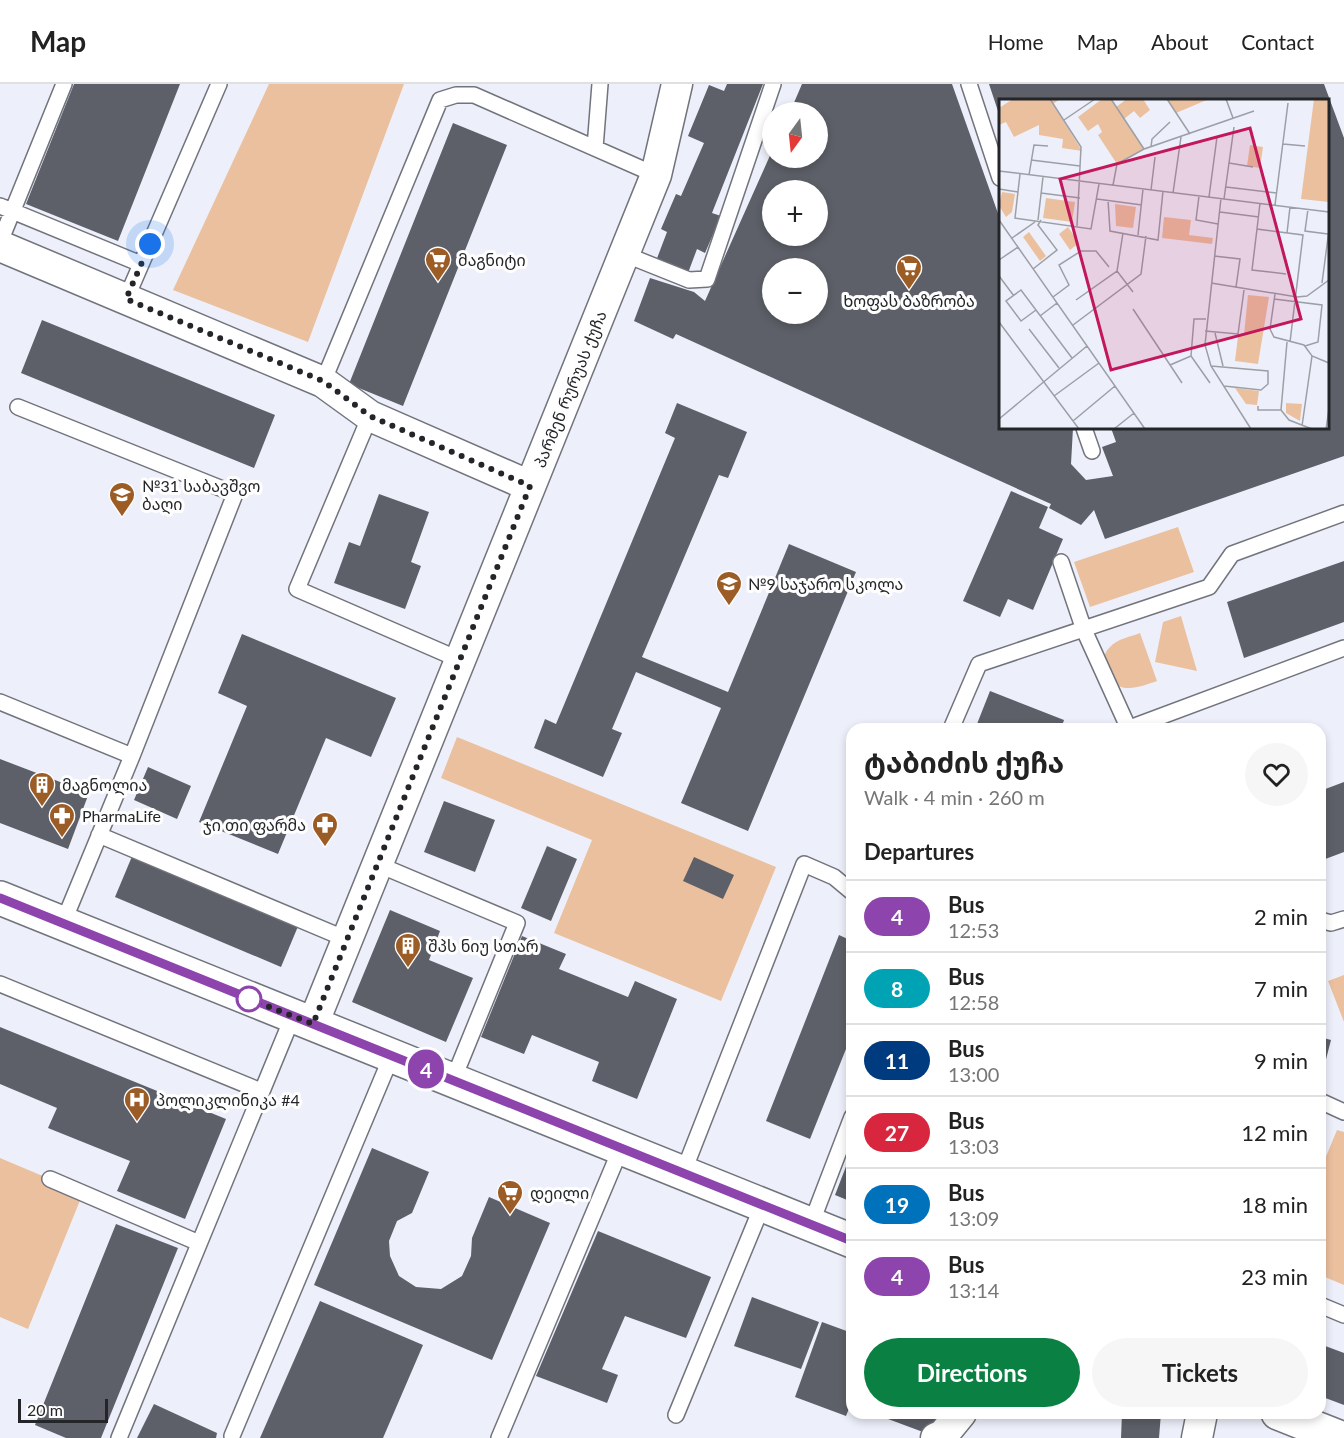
<!DOCTYPE html>
<meta charset="utf-8">
<style>
:root{--surface:#fff;--page:#f6f6f6;--text:#222;--muted:#767676;--line:#e0e0e0;--accent:#0b8043}
body{margin:0;font-family:Lato,"Noto Sans Georgian",sans-serif;background:var(--page);color:var(--text);height:100vh;display:flex;flex-direction:column;font-size:22px;white-space:nowrap}
*{box-sizing:border-box;margin:0}
p{font-size:20px;color:var(--muted)}
.icon{flex:none;width:33px;height:33px;fill:none;stroke:currentColor;stroke-width:2;stroke-linecap:round;stroke-linejoin:round}
.map{position:relative;flex:1;overflow:hidden}
.drawer{position:absolute;left:846px;top:639px;width:480px;height:696px;display:flex;flex-direction:column;background:var(--surface);border-radius:18px;box-shadow:0 3px 9px #0003}
.drawer>*{flex:none}
.badge{padding:0 12px;border-radius:20px;font-size:21px;line-height:39px}
.needle{width:39px;rotate:195deg}
.tools{position:absolute;left:762px;top:18px;display:grid;gap:12px}
.tools a{display:grid;place-items:center;width:66px;height:66px;border-radius:50%;background:var(--surface);box-shadow:0 3px 9px #0003;font-size:30px}
.scale{position:absolute;left:18px;bottom:15px;width:90px;box-sizing:border-box;padding-left:6px;border:3px solid #232528;border-top:0;font-size:16px;line-height:21px;white-space:nowrap;color:#232528;-webkit-text-stroke:4px #fefefe;paint-order:stroke}
.you{position:absolute;width:30px;height:30px;margin:-15px;border:4px solid #fff;border-radius:50%;background:#1a73e8;box-shadow:0 0 0 9px #1a73e833}
.map>.badge{position:absolute;translate:-50% -50%;box-shadow:0 0 0 3px #fff}
h2{padding:0 18px;font-size:22px;line-height:54px}
.round{display:grid;place-items:center;flex:none;width:63px;height:63px;border-radius:32px;background:var(--page)}
.head{display:flex;align-items:center;justify-content:space-between;height:102px;padding:0 18px}
h1{font-size:28px;font-weight:700;line-height:45px}
.cta{display:flex;gap:12px;margin-top:auto;padding:12px 18px}
.cta a{flex:1;height:69px;border-radius:36px;background:var(--accent);color:#fff;font-size:24px;font-weight:700;line-height:69px;text-align:center}
.cta a+a{background:var(--page);color:var(--text)}
ul{padding:0;list-style:none}
li{display:flex;align-items:center;gap:18px;height:72px;padding:0 18px;border-top:2px solid var(--line)}
li div{flex:1}
li b{display:block;font-size:22px}
li em{font-style:normal}
li .badge{min-width:66px;font-weight:700;text-align:center}
header{display:flex;align-items:center;gap:36px;box-sizing:border-box;height:84px;padding:0 30px;background:var(--surface);border-bottom:2px solid var(--line)}
header strong{font-size:28px}
nav{display:flex;gap:33px;margin-inline-start:auto;font-size:21px}
.map>svg:first-child{display:block}
</style>
<header>
<strong>Map</strong>
<nav><a>Home</a><a>Map</a><a>About</a><a>Contact</a></nav>
</header>
<div class="map">
<svg width="1344" height="1354" viewBox="0 0 1344 1354">
<rect width="100%" height="100%" fill="#edf0fa"/>
<path fill="#ebc09f" d="M269,0H404L308,258L173,206Z
M1178,443L1194,488L1090,523L1074,478Z
M1181,532L1197,587L1155,578L1163,538Z
M1140,549L1157,597C1148,600 1138,604 1129,604C1108,605 1095,577 1110,563C1117,555 1130,553 1140,549Z
M457,653L776,783L721,917L554,849L592,756L441,694Z
M1344,891V938L1328,897Z
M1337,1046L1344,1048V1201L1320,1191V1087Z
M0,1074L83,1109L28,1245L0,1233Z"/>
<path fill="#5d6068" fill-rule="evenodd" d="M74,0H180L118,157L26,120Z
M727,0H763L712,129L721,132L705,169L697,165L688,189L656,177L667,148L661,145L676,110L681,112L704,59L688,52L709,1L724,7Z
M802,0H952L1000,135V344H1073L1071,380L1086,396L1113,392L1102,363L1116,358L1111,344H1328V16H1000V33L989,0H1324L1344,54V372L1105,455L1094,426L1081,441L1049,424L1051,420L676,250L673,255L634,237L650,194L694,208L705,217L772,67V74H818V28H790ZM772,106H818V152H772ZM772,184H818V230H772Z
M453,39L507,61L403,322L349,300Z
M42,236L275,331L254,384L21,289Z
M677,319L747,348L728,394L719,391L642,573L728,608L789,460L856,488L748,747L681,719L721,624L636,588L612,645L622,649L603,693L534,664L545,635L556,640L675,354L665,349Z
M1011,407L1048,423L1039,444L1063,455L1033,526L1008,515L1000,533L963,517Z
M379,410L429,428L411,478L421,482L405,525L334,499L349,458L360,462Z
M1344,477V538L1244,574L1227,518Z
M242,550L396,614L371,673L326,654L278,770L199,738L247,622L218,609Z
M990,607L1064,636L1061,645H975Z
M0,675L89,709L68,765L0,739Z
M148,683L191,702L177,735L134,716Z
M1344,698V768L1320,777V707Z
M444,717L495,736L475,788L424,768Z
M547,762L577,775L551,837L521,824Z
M133,770L299,840L281,883L115,813Z
M694,773L734,791L723,815L683,797Z
M390,826L440,847L429,876L473,894L446,958L352,918Z
M839,851L852,857V950L810,1055L766,1037Z
M522,852L566,870L559,885L628,913L635,897L677,915L637,1015L592,997L599,978L532,951L524,970L481,953Z
M0,943L226,1035L185,1135L117,1107L130,1077L48,1044L57,1024L0,1000Z
M1320,953L1331,956L1324,983L1320,982Z
M372,1064L429,1088L412,1129L397,1137L389,1157L390,1172L399,1192L416,1203L441,1205L462,1192L471,1172L472,1154L489,1113L550,1139L492,1276L314,1201Z
M852,1067V1118L835,1111Z
M116,1140L178,1164L101,1354H66L35,1341Z
M598,1147L711,1193L686,1254L625,1232L602,1285L618,1291L607,1319L536,1292Z
M752,1213L819,1238L801,1285L734,1262Z
M320,1217L423,1261L383,1354H260Z
M822,1238L852,1249V1317L846,1332L795,1313Z
M1320,1260L1344,1269V1321L1320,1312Z
M154,1320L217,1349L216,1354H137Z
M872,1329H939L931,1351Z
M1122,1329H1161L1159,1354H1121Z"/>
<g fill="none" stroke-linecap="round" stroke-linejoin="round">
<defs>
<path id="service" d="M969,0L1000,94
M595,64L600,0
M0,122L141,180
M0,158L64,0
M624,170L689,196L707,195L773,0
M126,215L219,0
M323,298L440,16L456,11H474L656,91
M18,323L235,410L132,672
M370,332L297,505L458,575
M1084,344L1092,367
M1061,478L1084,546L1128,643
M0,618L132,672L63,839
M951,645L979,580L1209,503L1232,470L1344,429
M1127,645L1344,564
M99,751L346,855
M377,780L517,839L453,996
M1320,836L1331,839L1344,835
M0,900L261,1007
M1320,1017L1344,1028
M683,1089L804,780L834,793L852,808
M50,1095L199,1159
M811,1140L852,1033
M1320,1221L1344,1231
M676,1331L763,1120
M232,1352L392,971
M119,1354L293,932
M499,1354L621,1064"/>
<path id="minor" d="M0,162L323,298L370,332L530,402
M313,940L656,91L677,0
M936,1354L943,1351L961,1329
M1197,1354L1202,1329"/>
<path id="tertiary" d="M0,814L852,1157
M1278,1329L1341,1354"/>
</defs>
<use href="#service" stroke="#71747c" stroke-width="18"/>
<use href="#minor" stroke="#71747c" stroke-width="33"/>
<use href="#tertiary" stroke="#71747c" stroke-width="36"/>
<use href="#service" stroke="#fff" stroke-width="15"/>
<use href="#minor" stroke="#fff" stroke-width="30"/>
<use href="#tertiary" stroke="#fff" stroke-width="33"/>
</g>
<g fill="none" stroke-linecap="round" stroke-linejoin="round">
<defs>
<path id="line" d="M0,814L852,1157"/>
</defs>
<use href="#line" stroke="#fff" stroke-width="14"/>
<use href="#line" stroke="#8e44ad" stroke-width="9"/>
<path stroke="#232528" stroke-width="6" stroke-dasharray="0 10.8" d="M150,160L126,215L323,297L370,332L530,402L313,940L244,913L249,915"/>
</g>
<defs>
<symbol id="supermarket-pin" viewBox="-11 -11 22 30"><path d="M0 17L-7.5 6A9.5 9.5 0 1 1 7.5 6Z" fill="#9c5c25" stroke="#fefefe"/><path d="M-6-5.5h2.5l.6 2H6L4.5 2H-2.5L-4.4-4H-6ZM-1.5 3.2a1.3 1.3 0 1 0 .1 0ZM3 3.2a1.3 1.3 0 1 0 .1 0Z" fill="#fff"/></symbol>
<symbol id="school-pin" viewBox="-11 -11 22 30"><path d="M0 17L-7.5 6A9.5 9.5 0 1 1 7.5 6Z" fill="#9c5c25" stroke="#fefefe"/><path d="M0-5L7-2L0 1L-7-2ZM-4 1L0 2.5L4 1V4Q0 6-4 4Z" fill="#fff"/></symbol>
<symbol id="building-pin" viewBox="-11 -11 22 30"><path d="M0 17L-7.5 6A9.5 9.5 0 1 1 7.5 6Z" fill="#9c5c25" stroke="#fefefe"/><path d="M-4-6H4V6H1V3H-1V6H-4ZM-2.5-4.3h1.7v1.8h-1.7ZM.8-4.3h1.7v1.8H.8ZM-2.5-1h1.7V.8h-1.7ZM.8-1h1.7V.8H.8Z" fill="#fff"/></symbol>
<symbol id="pharmacy-pin" viewBox="-11 -11 22 30"><path d="M0 17L-7.5 6A9.5 9.5 0 1 1 7.5 6Z" fill="#9c5c25" stroke="#fefefe"/><path d="M-2-6h4v4h4v4h-4v4h-4v-4h-4v-4h4Z" fill="#fff"/></symbol>
<symbol id="hospital-pin" viewBox="-11 -11 22 30"><path d="M0 17L-7.5 6A9.5 9.5 0 1 1 7.5 6Z" fill="#9c5c25" stroke="#fefefe"/><path d="M-5-5h3v3.5h4V-5h3V5h-3V1.5h-4V5h-3Z" fill="#fff"/></symbol>
</defs>
<g fill-rule="evenodd">
<use href="#supermarket-pin" x="423" y="161" width="30" height="40"/>
<use href="#supermarket-pin" x="894" y="169" width="30" height="40"/>
<use href="#school-pin" x="107" y="396" width="30" height="40"/>
<use href="#school-pin" x="714" y="485" width="30" height="40"/>
<use href="#building-pin" x="27" y="686" width="30" height="40"/>
<use href="#pharmacy-pin" x="47" y="717" width="30" height="40"/>
<use href="#pharmacy-pin" x="310" y="726" width="30" height="40"/>
<use href="#building-pin" x="393" y="847" width="30" height="40"/>
<use href="#hospital-pin" x="122" y="1001" width="30" height="40"/>
<use href="#supermarket-pin" x="495" y="1094" width="30" height="40"/>
</g>
<circle fill="#fff" stroke="#8e44ad" stroke-width="3" cx="249" cy="915" r="12"/>
<g text-anchor="middle" stroke-width="6" stroke-linejoin="round" paint-order="stroke">
<g font-size="16" fill="#232528" stroke="#fefefe" text-anchor="start">
<text x="458" y="182">მაგნიტი</text>
<text x="909" y="223" text-anchor="middle">Ხოფას Ბაზრობა</text>
<text x="142" y="408">№31 საბავშვო<tspan x="142" dy="18">ბაღი</tspan></text>
<text x="748" y="506">№9 საჯარო სკოლა</text>
<text x="62" y="707">მაგნოლია</text>
<text x="82" y="738">PharmaLife</text>
<text x="306" y="747" text-anchor="end">ჯი თი ფარმა</text>
<text x="428" y="868">შპს ნიუ სთარ</text>
<text x="156" y="1022">პოლიკლინიკა #4</text>
<text x="530" y="1115">დეილი</text>
</g>
<g font-size="16" fill="#232528" stroke="#fefefe">
<text transform="translate(570 305) rotate(-68)" y="6">პარმენ რურუას ქუჩა</text>
</g>
</g>
<g transform="translate(999 15)">
<rect width="330" height="330" fill="#edf0fa"/>
<path d="M14,0H61L54,5L83,52L63,49L64,40L40,36V26L15,38L7,23L0,26V9ZM103,0H112L117,8L128,0H144L151,11L141,19L135,12L125,20L145,50L118,65L99,36L103,33L99,25L89,32L79,18ZM168,0H210L177,14ZM315,0H330V103L302,100ZM251,46L264,48L261,69L248,67ZM3,93L16,95L13,113L7,118L0,107ZM47,99L76,103L73,123L44,119ZM116,105L137,108L134,129L117,127ZM165,118L192,121L190,136L214,139L213,145L163,139ZM69,128L80,144L71,151L60,135ZM30,133L47,157L41,162L24,138ZM249,196L270,198L259,265L236,262L239,237L245,236ZM236,289L260,292L258,306L247,305ZM287,304L303,305L301,322L287,314Z" fill="#ebc09f"/>
<path fill="none" stroke="#9c9fa6" stroke-width="1.5" d="M51,0L82,48L78,127M112,0L145,50L255,12M168,0L191,35M227,0L234,19M65,21L96,0M284,45L306,47M152,48L153,40L171,23M32,61L81,67M230,64L254,68M0,72L330,113M21,75L16,119L92,130L100,85M30,76L35,46L49,47M114,86L118,65L145,50M227,88L278,94M0,90L19,93M152,91L156,58M42,94L81,99M174,94L182,38M200,97L197,121L219,125M210,98L218,38M222,99L206,246L212,267L252,330M98,100L143,106M225,100L235,28M109,101L111,132L159,141L164,92M261,104L258,130L304,136L291,243M276,106L289,4M309,110L306,132L329,135M221,113L260,118M0,121L146,330M39,121L44,78M258,130L253,171L287,175M288,134L291,108M139,136L144,90M13,139L36,123M215,157L241,160L237,188M0,161L19,148M34,170L58,151L39,126L42,121M118,172L134,193M0,177L15,197M212,184L298,198L308,197L330,181M323,184L330,131M276,195L271,230L275,238L305,246L313,257L330,264M54,198L70,186L60,166L82,152H97L110,168M275,200L323,206L319,243L306,247M77,201L118,172L124,134M134,210L183,284M37,211L22,222L7,202L22,191L73,259M41,217L58,204M207,220H195L192,257L211,284M0,223L80,330M74,226L142,175L147,137M30,230L60,269M206,232L239,235L245,191M216,234L224,267M288,243L282,311L290,321L313,330M171,266L192,257M212,267L269,272V285L262,291L225,287M55,297L100,264M259,307V311H282M0,320L88,247M74,322L116,287M303,327L313,257M115,330L135,314M327,330L330,310"/>
<path fill="#c2185b" fill-opacity="0.15" stroke="#c2185b" stroke-width="3" d="M251,29L302,220L112,271L61,80Z"/>
<rect width="330" height="330" fill="none" stroke="#232528" stroke-width="3"/>
</g>
</svg>
<div class="tools">
<a><svg class="needle" viewBox="-14 -14 28 28"><path d="M0-13l5 13h-10z" fill="#e53935"/><path d="M0 13l5-13h-10z" fill="#767676"/></svg></a>
<a>+</a>
<a>−</a>
</div>
<div class="scale">20 m</div>
<div class="you" style="left:150px;top:160px"></div>
<b class="badge" style="left:426px;top:985px;background:#8e44ad;color:#fff">4</b>
<section class="drawer">
<div class="head"><div><h1>ტაბიძის ქუჩა</h1><p>Walk · 4 min · 260 m</p></div><a class="round"><svg class="icon" aria-label="heart" viewBox="0 0 24 24"><path d="M12 20l-8-8c-3-5 5-10 8-4 3-6 11-1 8 4z"/></svg></a></div>
<h2>Departures</h2>
<ul>
<li><span class="badge" style="background:#8e44ad;color:#fff">4</span><div><b>Bus</b><p>12:53</p></div><em>2 min</em></li>
<li><span class="badge" style="background:#00a3b4;color:#fff">8</span><div><b>Bus</b><p>12:58</p></div><em>7 min</em></li>
<li><span class="badge" style="background:#003b80;color:#fff">11</span><div><b>Bus</b><p>13:00</p></div><em>9 min</em></li>
<li><span class="badge" style="background:#d7263d;color:#fff">27</span><div><b>Bus</b><p>13:03</p></div><em>12 min</em></li>
<li><span class="badge" style="background:#0072bc;color:#fff">19</span><div><b>Bus</b><p>13:09</p></div><em>18 min</em></li>
<li><span class="badge" style="background:#8e44ad;color:#fff">4</span><div><b>Bus</b><p>13:14</p></div><em>23 min</em></li>
</ul>
<div class="cta"><a>Directions</a><a>Tickets</a></div>
</section>
</div>
